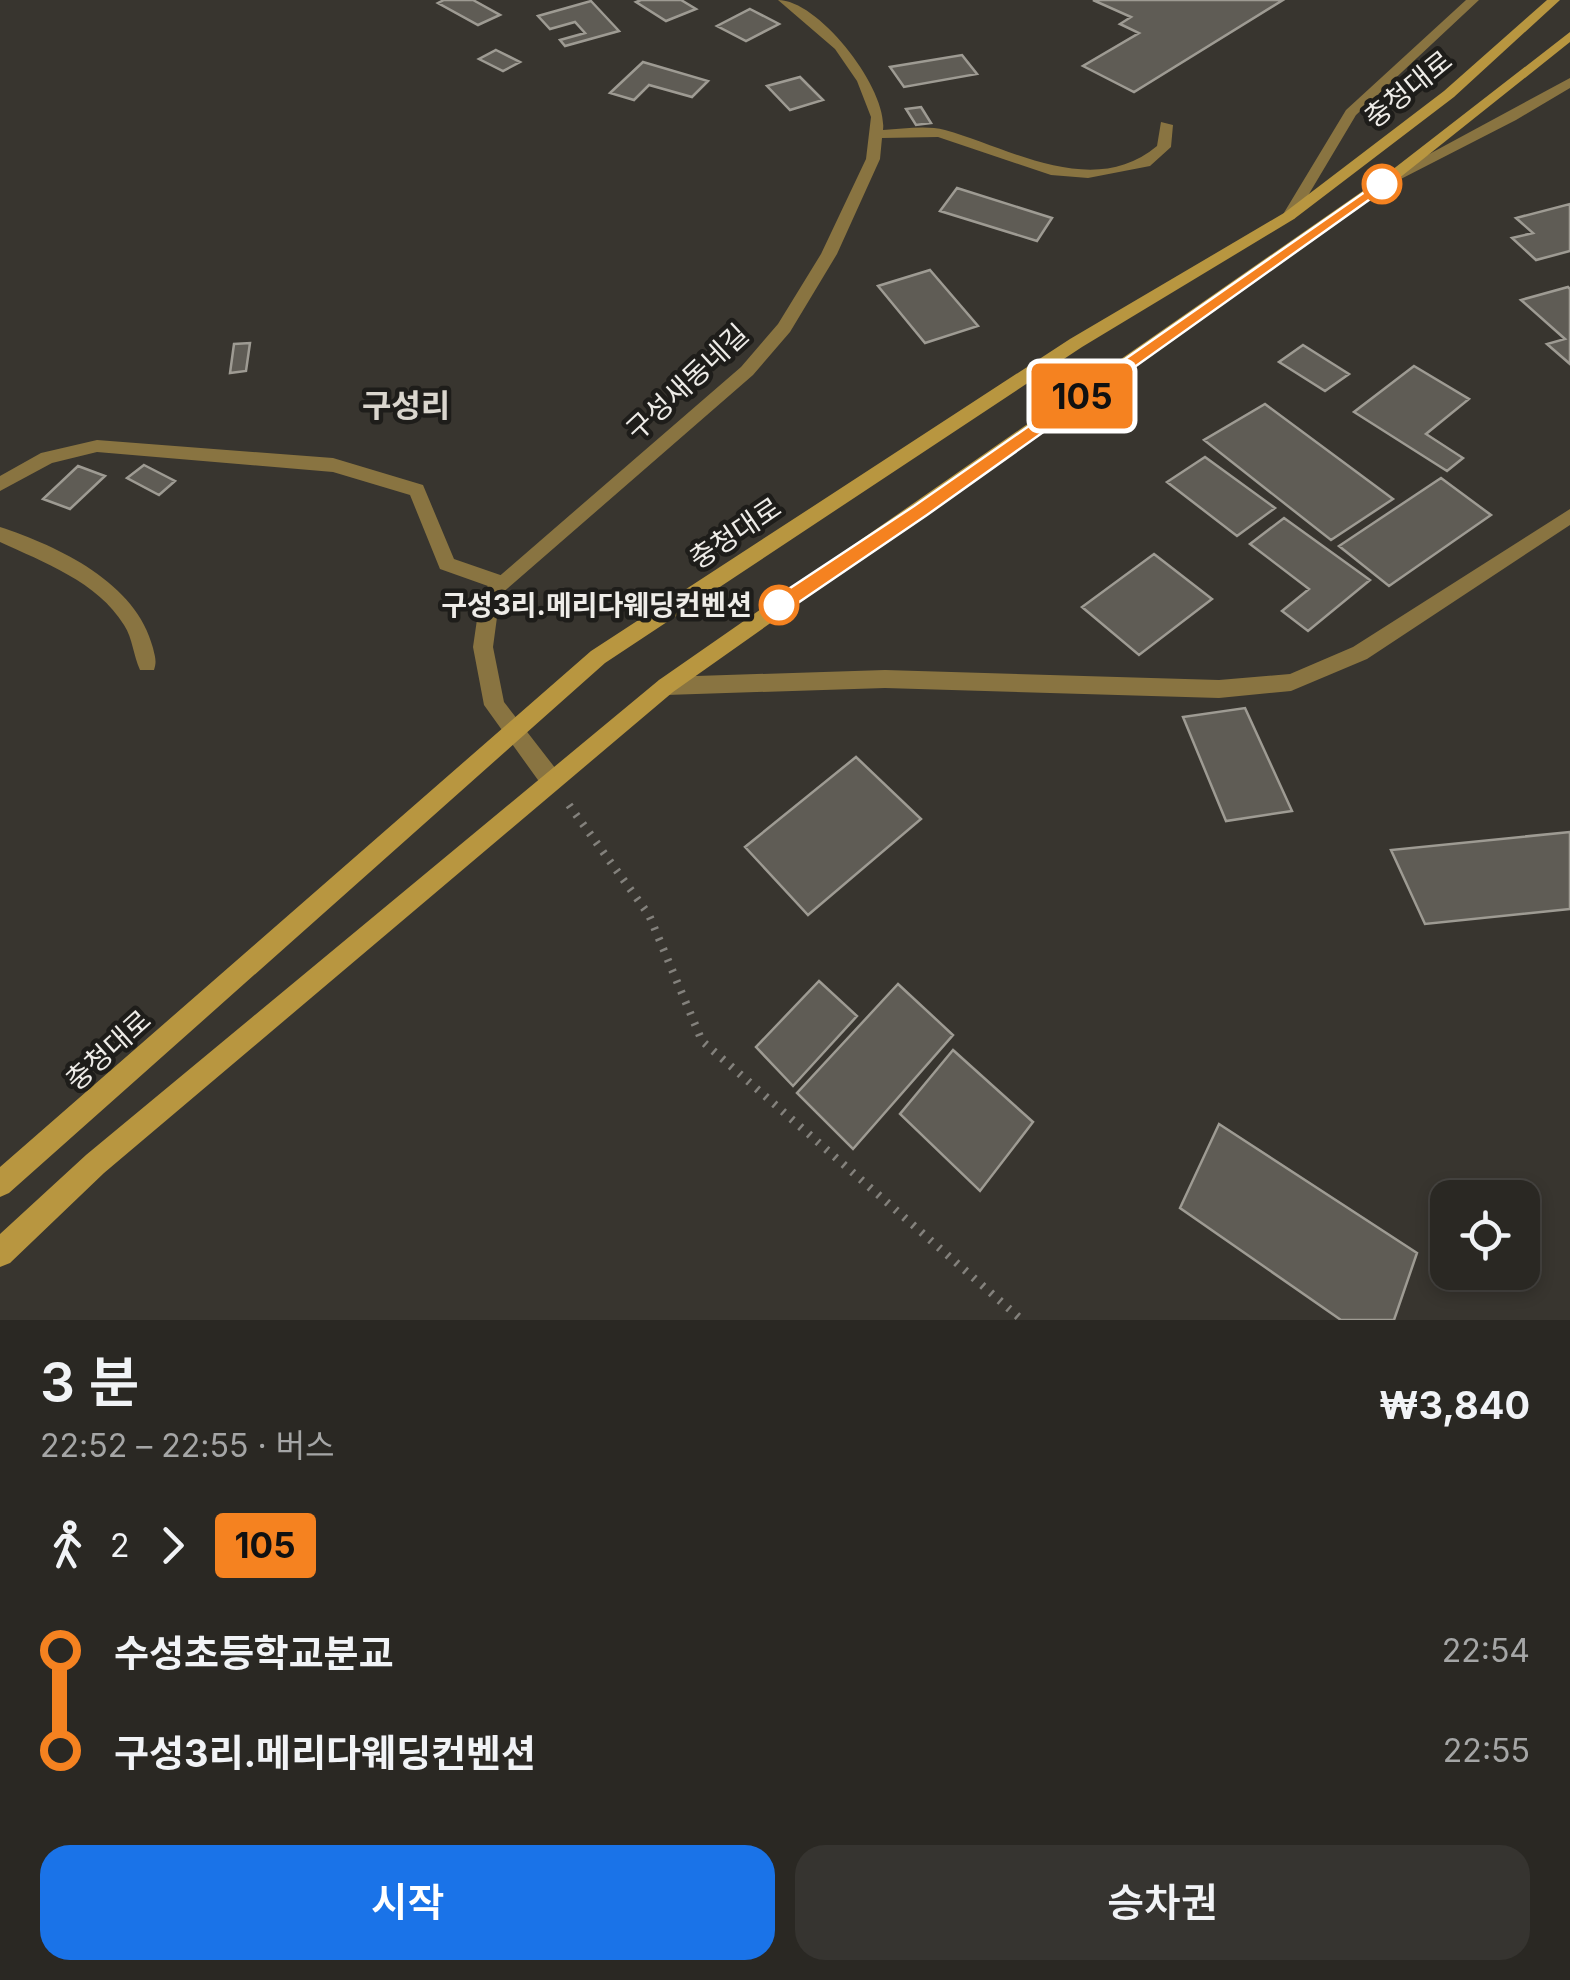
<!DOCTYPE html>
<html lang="ko">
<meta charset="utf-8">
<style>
:root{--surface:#2a2823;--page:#363430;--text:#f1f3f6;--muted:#a5a6a6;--line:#464441;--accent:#1a73e8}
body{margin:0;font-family:Inter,"Noto Sans KR",sans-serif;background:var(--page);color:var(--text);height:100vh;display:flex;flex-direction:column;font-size:38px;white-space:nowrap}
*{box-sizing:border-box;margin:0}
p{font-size:32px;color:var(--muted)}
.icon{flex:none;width:55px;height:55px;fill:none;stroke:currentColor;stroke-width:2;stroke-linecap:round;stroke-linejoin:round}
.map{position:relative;height:1320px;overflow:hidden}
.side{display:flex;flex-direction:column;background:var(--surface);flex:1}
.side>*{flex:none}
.badge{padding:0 20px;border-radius:8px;font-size:35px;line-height:65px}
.tools{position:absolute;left:1430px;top:1180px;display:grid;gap:20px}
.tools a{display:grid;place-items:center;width:110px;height:110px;border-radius:20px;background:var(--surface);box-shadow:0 5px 15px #0003,0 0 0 2px var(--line);font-size:50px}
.map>.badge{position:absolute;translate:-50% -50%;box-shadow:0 0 0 5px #fff}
.legs{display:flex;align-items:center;gap:15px;height:110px;padding:0 40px;font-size:32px}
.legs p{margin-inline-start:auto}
.head{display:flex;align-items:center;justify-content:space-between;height:170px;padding:0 40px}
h1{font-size:55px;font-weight:600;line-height:75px}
.action{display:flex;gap:20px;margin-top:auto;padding:20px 40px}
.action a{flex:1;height:115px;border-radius:30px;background:var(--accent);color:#fff;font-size:40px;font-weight:600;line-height:115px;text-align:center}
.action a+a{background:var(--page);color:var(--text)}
ul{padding:0 40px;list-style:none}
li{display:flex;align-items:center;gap:35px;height:100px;font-size:38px}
li i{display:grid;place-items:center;width:15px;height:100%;margin:0 12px;background:currentColor}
li i::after{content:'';width:25px;height:25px;margin:-12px;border:8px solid;border-radius:50%;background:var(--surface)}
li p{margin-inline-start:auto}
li:first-child i{background:linear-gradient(#0000 50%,currentColor 0)}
li:last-child i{background:linear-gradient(currentColor 50%,#0000 0)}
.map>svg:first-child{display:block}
</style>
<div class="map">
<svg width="1570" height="1320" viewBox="0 0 1570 1320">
<rect width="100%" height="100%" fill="#38352f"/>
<path fill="#5f5c55" stroke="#9e9b93" stroke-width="2.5" d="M444,0H473L500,15L478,25L438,3Z
M641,0H681L696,9L666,21L636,2Z
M1093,0H1283L1134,92L1083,66L1139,33L1120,24L1131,17Z
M591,1L619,31L565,46L560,40L585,33L575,22L550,29L538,16Z
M750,9L779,24L746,41L717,26Z
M496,50L520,62L503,71L479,59Z
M962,55L977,74L904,87L890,67Z
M643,62L708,81L692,97L649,85L634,100L610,93Z
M800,77L823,100L790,110L767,86Z
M921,107L931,123L916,125L906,109Z
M957,188L1052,218L1037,241L940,211Z
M1570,204V251L1536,260L1512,238L1533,233L1516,218Z
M930,270L978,326L925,343L878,286Z
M1568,287L1570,289V364L1547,344L1565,339L1521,300Z
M250,343L246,371L230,373L234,344Z
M1303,345L1349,374L1325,391L1279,362Z
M1414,366L1469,399L1426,434L1463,458L1447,471L1354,412Z
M1265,404L1393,499L1331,540L1204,440Z
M1205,457L1275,508L1237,536L1167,482Z
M144,465L175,481L159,495L127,478Z
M78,466L105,476L70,509L43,499Z
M1441,478L1491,515L1389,586L1339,546Z
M1284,518L1370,580L1308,631L1282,611L1309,589L1250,544Z
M1154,554L1212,599L1139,655L1082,607Z
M1245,708L1292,811L1226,821L1183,717Z
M856,757L921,819L808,915L745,847Z
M1570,832V909L1425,924L1391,850Z
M819,981L857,1016L793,1086L756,1047Z
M898,984L953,1035L853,1149L797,1093Z
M953,1050L1033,1122L980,1191L900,1114Z
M1219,1124L1417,1253L1394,1320H1341L1180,1208Z"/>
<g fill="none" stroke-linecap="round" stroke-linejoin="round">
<path stroke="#83817c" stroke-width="8" stroke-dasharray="2.5 9" stroke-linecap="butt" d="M569,805L649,915L702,1041L1022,1320"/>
<path fill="#897441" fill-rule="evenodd" d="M97,440L333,458L423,485L454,559L509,578L512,583L502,591L440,569L410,495L333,472L97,452L52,463L0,491V476L41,453Z
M1570,509V525L1367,659L1291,691L1219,698L885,688L666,695L659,692L656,686L659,680L666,677L885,670L1219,680L1290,674L1353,647Z
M0,527C58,546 137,583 153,648C155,657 157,661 154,670H140C133,655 133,639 124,625C98,582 43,562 0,542Z"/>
<path fill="#897441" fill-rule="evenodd" d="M778,0C819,0 888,89 883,130C903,129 926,125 945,130C1012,149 1094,199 1157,146L1161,122L1173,125L1171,147L1150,166L1088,178L1051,175L938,137L882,138L880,159L837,254L790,332L753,375L500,595L493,647L504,702L559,773L562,780L559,787L551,790L543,787L484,705L473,647L481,592L741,367L778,324L821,254L866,159L871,117L857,81L835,49Z
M1466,0H1479L1356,115L1294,219H1284L1282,216L1346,110Z
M1570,78V88L1516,120L1395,182L1383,179Z"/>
<path fill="#b89640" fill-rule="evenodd" d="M1547,0H1560L1454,97L1294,219L1082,347L605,663L9,1193L0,1197V1167L591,651L1070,339L1284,213L1444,91Z
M1570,32V42L1393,183L673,692L104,1173L10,1263L0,1267V1234L86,1155L659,680L1383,177Z"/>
</g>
<path fill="#f58220" stroke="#fff" stroke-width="2.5" d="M1382,180L1389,184L1387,187L927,515L786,611H772V600L914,506Z"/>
<g fill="#fff" stroke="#f58220" stroke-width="5">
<circle cx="1382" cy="184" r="18"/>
<circle cx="779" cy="605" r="18"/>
</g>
<g text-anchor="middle" stroke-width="9" stroke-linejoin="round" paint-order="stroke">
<g font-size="28" fill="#eeece8" stroke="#1e1d1a">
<text transform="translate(1408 89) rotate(-39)" y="10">충청대로</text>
<text transform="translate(687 382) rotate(-43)" y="10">구성새동네길</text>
<text transform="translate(735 533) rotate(-34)" y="10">충청대로</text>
<text transform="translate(108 1050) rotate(-42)" y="10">충청대로</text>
</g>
<g font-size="28" font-weight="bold" fill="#eeece8" stroke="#1e1d1a" text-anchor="end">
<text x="752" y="615">구성3리.메리다웨딩컨벤션</text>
</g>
<g font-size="32" font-weight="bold" fill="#dad6ce" stroke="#1e1d1a">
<text x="406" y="417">구성리</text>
</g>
</g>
</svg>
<div class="tools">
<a><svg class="icon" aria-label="locate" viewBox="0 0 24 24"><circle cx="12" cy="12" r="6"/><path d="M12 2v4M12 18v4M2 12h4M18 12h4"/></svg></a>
</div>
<b class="badge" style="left:1082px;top:396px;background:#f58220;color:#111">105</b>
</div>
<section class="side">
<div class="head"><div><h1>3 분</h1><p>22:52 – 22:55 · 버스</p></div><b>₩3,840</b></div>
<div class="legs"><svg class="icon" aria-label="walk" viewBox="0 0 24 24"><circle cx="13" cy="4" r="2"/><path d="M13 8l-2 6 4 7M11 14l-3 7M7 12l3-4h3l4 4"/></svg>2<svg class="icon" aria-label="forward" viewBox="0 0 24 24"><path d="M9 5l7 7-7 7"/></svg><b class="badge" style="background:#f58220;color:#111">105</b></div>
<ul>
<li><i style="color:#f58220"></i><b>수성초등학교분교</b><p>22:54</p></li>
<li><i style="color:#f58220"></i><b>구성3리.메리다웨딩컨벤션</b><p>22:55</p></li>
</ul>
<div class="action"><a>시작</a><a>승차권</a></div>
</section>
